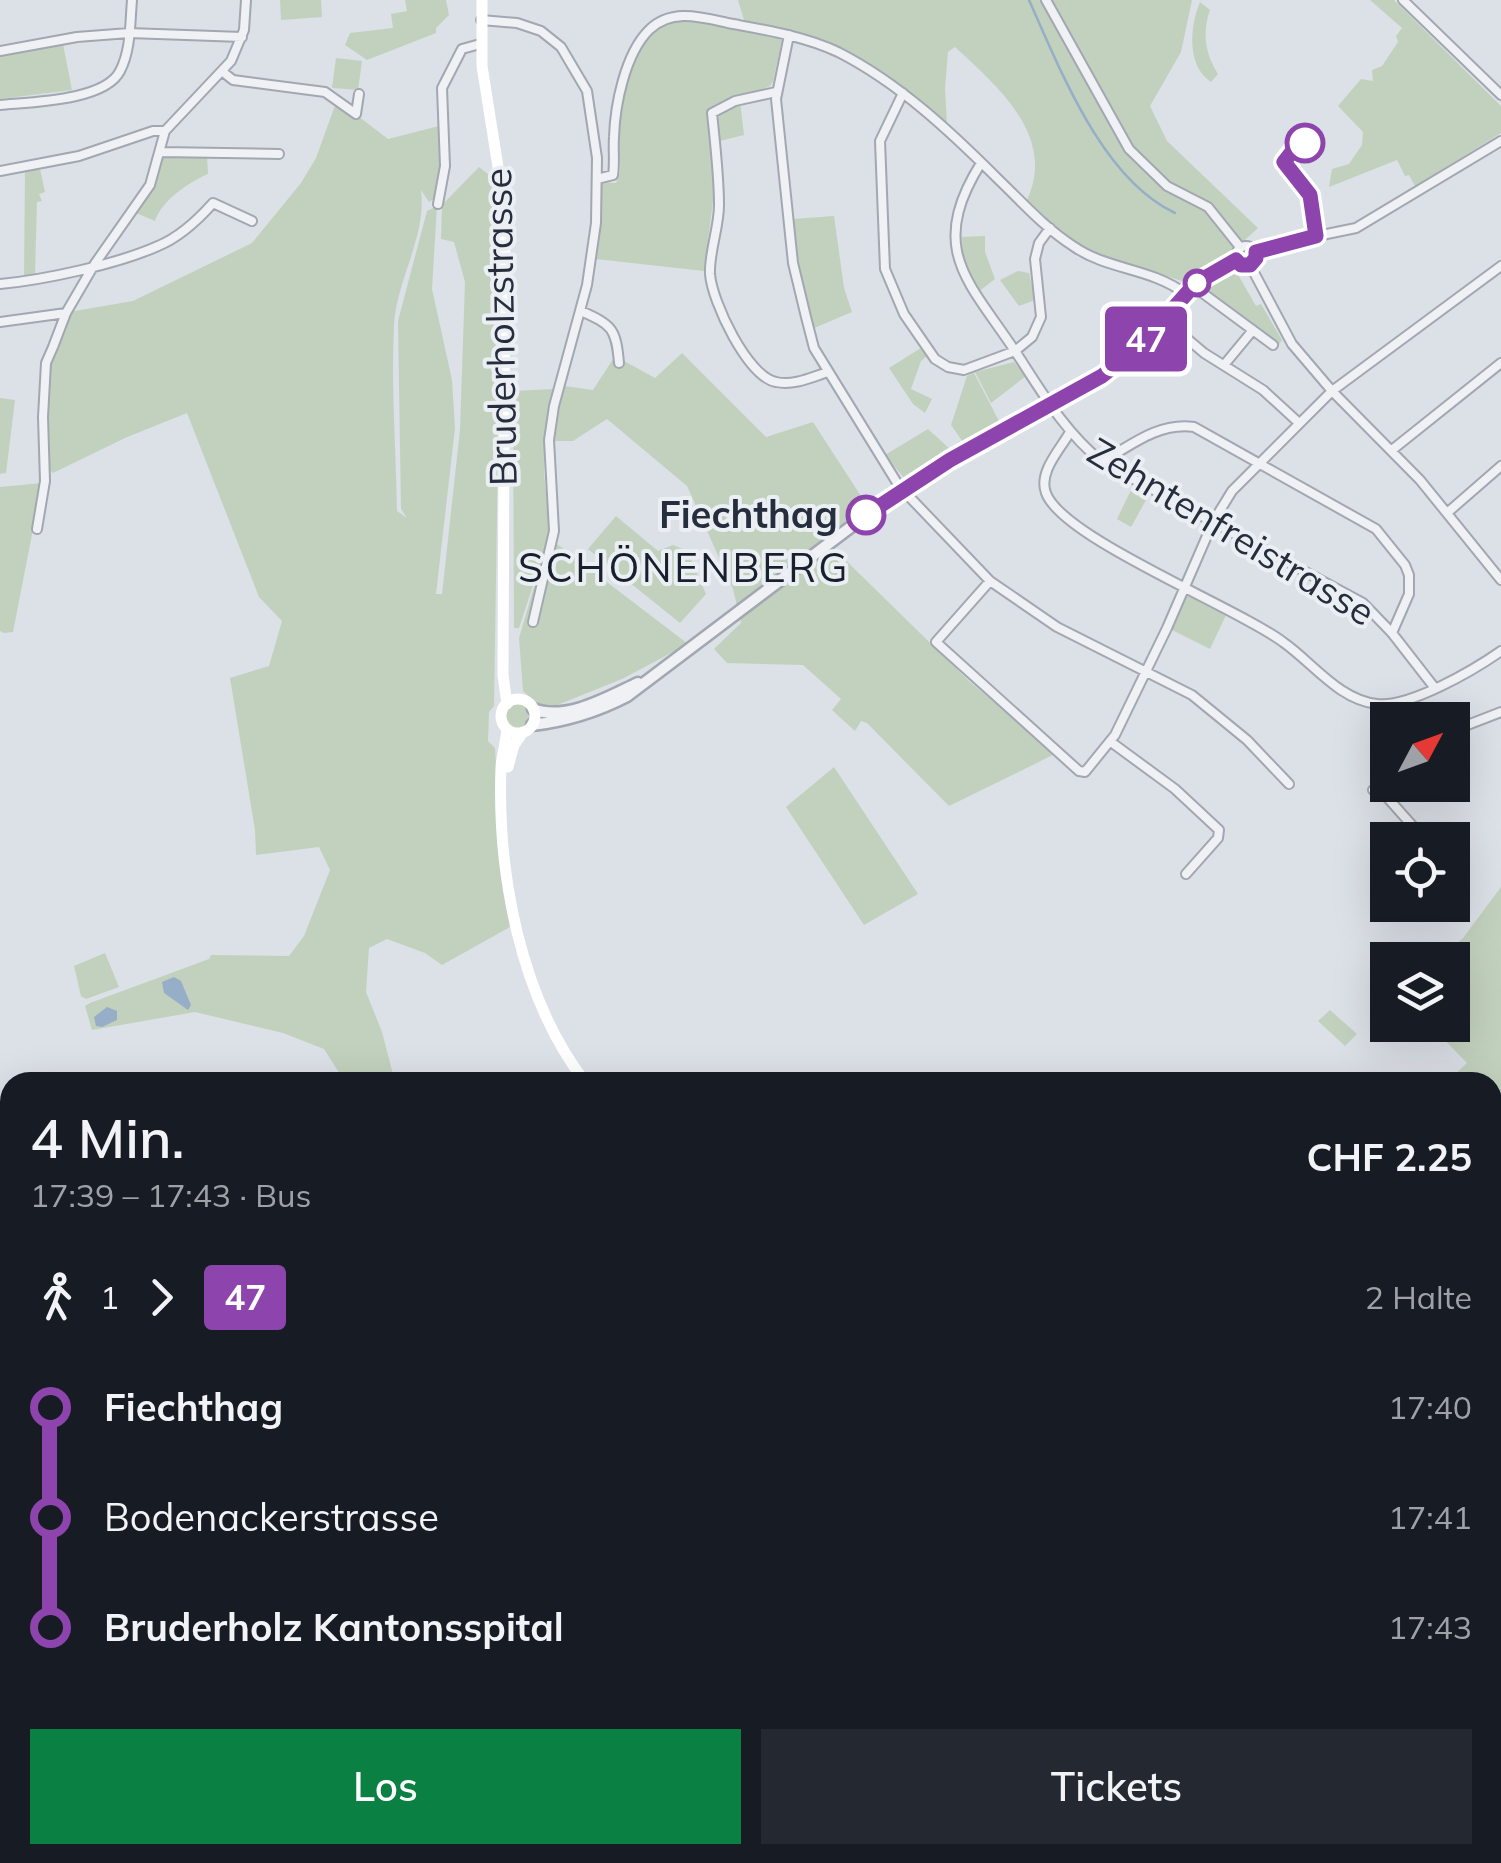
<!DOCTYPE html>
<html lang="de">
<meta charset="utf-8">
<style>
:root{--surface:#171b24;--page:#242831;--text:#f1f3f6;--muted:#9ea1a6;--accent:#0b8043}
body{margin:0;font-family:Mulish,sans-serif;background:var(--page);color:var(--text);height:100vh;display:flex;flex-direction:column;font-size:38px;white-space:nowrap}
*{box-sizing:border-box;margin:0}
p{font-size:32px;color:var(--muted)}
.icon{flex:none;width:55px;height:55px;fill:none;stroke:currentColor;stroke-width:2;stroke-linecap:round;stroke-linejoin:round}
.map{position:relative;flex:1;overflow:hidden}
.sheet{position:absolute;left:0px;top:1072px;width:1502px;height:792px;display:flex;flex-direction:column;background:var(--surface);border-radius:30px 30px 0 0;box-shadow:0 10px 40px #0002}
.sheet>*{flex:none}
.badge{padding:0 20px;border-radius:8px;font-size:35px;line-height:65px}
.needle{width:65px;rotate:49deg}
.controls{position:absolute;left:1370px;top:702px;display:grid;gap:20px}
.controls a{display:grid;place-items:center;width:100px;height:100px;border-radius:0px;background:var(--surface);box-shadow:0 10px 40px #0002;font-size:50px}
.map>.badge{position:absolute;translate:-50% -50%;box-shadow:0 0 0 5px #fff}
.legs{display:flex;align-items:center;gap:15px;height:110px;padding:0 30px;font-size:32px}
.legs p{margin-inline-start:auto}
.summary{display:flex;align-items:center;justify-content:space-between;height:170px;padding:0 30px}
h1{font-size:55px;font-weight:600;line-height:75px}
.cta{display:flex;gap:20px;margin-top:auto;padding:20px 30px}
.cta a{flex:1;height:115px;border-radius:0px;background:var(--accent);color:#fff;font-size:40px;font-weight:600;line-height:115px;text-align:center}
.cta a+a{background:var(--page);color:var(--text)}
ul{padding:0 30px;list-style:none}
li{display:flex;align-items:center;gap:35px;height:110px;font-size:38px}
li i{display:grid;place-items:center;width:15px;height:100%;margin:0 12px;background:currentColor}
li i::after{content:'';width:25px;height:25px;margin:-12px;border:8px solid;border-radius:50%;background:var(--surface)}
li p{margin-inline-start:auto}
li:first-child i{background:linear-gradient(#0000 50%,currentColor 0)}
li:last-child i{background:linear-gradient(currentColor 50%,#0000 0)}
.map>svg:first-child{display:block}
</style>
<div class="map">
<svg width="1501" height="1863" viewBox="0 0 1501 1863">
<rect width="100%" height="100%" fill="#dce0e7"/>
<path fill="#c2d1bd" d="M280,0H321L322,17L281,20Z
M405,0H446L449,15L436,28V33L367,60L345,45L350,33L393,28L391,14L407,11Z
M738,0H1192L1181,52L1150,106L1167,141L1258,228L1223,260L1182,281L1115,260L1076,243L1026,202C1058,137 998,87 955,47L948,52L945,88L947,125L905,90L841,48L744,20Z
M1370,0H1394L1501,106V133L1415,186L1409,175L1405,176L1397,160L1329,187L1332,169L1349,164L1362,145L1363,132L1338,106L1361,79L1373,81L1372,70L1382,66L1398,42L1396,36L1402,28Z
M1200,2L1210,10C1202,32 1205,54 1218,74L1211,82C1186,66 1190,26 1200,2Z
M680,19L732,27L782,40L773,81L770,86L707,113L714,193L704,271L596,259L600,182L616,183C626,166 615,148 617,129C622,89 635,28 680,19Z
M63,44L72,90L0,99V56Z
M336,58L362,61L358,90L332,88Z
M337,100L388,139L439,126L442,157L437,197L429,202L421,190C427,237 396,280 394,326C391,385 396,451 397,511L407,518L401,509L398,321L427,211L437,206L432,289L452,380L455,428L436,594H442L460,430L465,282L454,242L441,239L442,205L479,167L497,181L501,254L494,706L489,712L488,741L495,748L502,871L510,927L442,965L425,953L387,939L369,948L366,992L382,1032L395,1082H345L324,1049L283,1033L195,1012L92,1030L85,1006L90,1003L209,959L211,955L289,956L304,936L330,870L319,847L256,855L255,830L230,678L269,666L282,621L259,597L187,413L125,438L53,473L47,468L46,399L52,355L69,312L133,301L252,243L301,183L316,158Z
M740,101L744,135L716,142L714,114Z
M165,154L207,155L208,174C189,182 162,200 155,221L136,213L155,181Z
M40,169L45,192L39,194L42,201L37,202L35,274L24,276L25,171Z
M834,216L844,288L852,312L812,329L800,283L793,219Z
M985,236V252L995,279L978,292L963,263L962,237Z
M1018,271L1029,273L1035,300L1019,306L1000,280Z
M1237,273L1256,306L1261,304L1282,340L1278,346L1204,290Z
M921,348L927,356L921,361L911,389L932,399L925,413L913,404L889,368Z
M682,353L766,437L813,422L870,510L825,540L969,681L1055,754L949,806L867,723L861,721L855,731L832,710L841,699L803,665L727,663L714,649L741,623L733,589L687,486L607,419L573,441H552L556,410L564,386L593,390L615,356L655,378Z
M1014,362L1026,376L991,403L975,372Z
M974,373L999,421L963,442L951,425L967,376Z
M553,389L544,437V473L550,534L519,628H514L513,391Z
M0,398L15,400L6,473L0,474Z
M928,429L950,449L904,478L885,455Z
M42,483L13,632L4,633L0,631V487Z
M1134,484L1150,493L1131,527L1117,519Z
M616,516L658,551L673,545L687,551L706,594L680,623L588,549Z
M557,544L688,644L622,679L545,710L523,691L519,638L534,587Z
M1192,595L1227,613L1210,649L1172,630L1186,597Z
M505 716a13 13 0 1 1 26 0a13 13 0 1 1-26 0Z
M834,767L918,894L864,925L786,807Z
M1501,887V1127L1493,1132L1492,1082H1447L1467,1063L1430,1025H1452V960H1438L1463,938Z
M105,953L119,987L86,999L81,996L74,966Z
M1330,1010L1357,1034L1345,1046L1318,1021Z
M1492,1155L1501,1171V1267L1493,1260Z
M1492,1367L1501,1375V1455L1493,1458Z
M1501,1653V1786L1492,1785L1493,1656Z
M10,1779V1855H997L990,1863H0V1785Z"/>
<path fill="#96aec8" d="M174,977L181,981L191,1005L188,1010L164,993L162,982Z
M107,1007L117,1011V1020L102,1027L96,1026L94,1017Z"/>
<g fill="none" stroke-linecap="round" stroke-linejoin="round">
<path stroke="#96aec8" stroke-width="2.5" d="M1029,0C1061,71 1102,179 1175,213"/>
<defs>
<path id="minor" d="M1046,0L1129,149L1167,186L1208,207L1240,247
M1403,0L1501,95
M481,20L517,23L541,31L561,47L587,91L597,158L596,223L587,285L554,406L549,440L554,531L533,622
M789,35L776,99L793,263L806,317L814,348L899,486L990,581L1057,627L1192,695L1247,740L1289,784
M0,51L77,37L129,33L242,37
M223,72L233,80L325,92L356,114L359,94
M776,92L735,101L712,113C715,143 719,175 719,205C719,228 709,252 710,274C712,302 748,377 776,382C794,386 812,377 828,372
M903,93L880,141L885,269L904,314L935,359L948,367L964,370L1015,351L1032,337L1041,317L1035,259L1039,243L1050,228
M0,105C30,102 105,101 120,71C131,50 130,23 132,0
M161,152L279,154
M981,163C926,251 970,282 1017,354C1043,394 1065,432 1102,462L1363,603L1392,633L1434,687
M0,171L79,156L153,131H165
M597,179L613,175C615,163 613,150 614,137C615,105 625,54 649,30C671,8 701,17 728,23C765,30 804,36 838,52C899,83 951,132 999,180C1023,203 1045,228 1073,246C1107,270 1151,268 1184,293
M438,204L445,166L442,88L462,49L480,44
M1236 256a10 10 0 1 1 20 0a10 10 0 1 1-20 0Z
M1255,252L1283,243L1356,228L1501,141
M1250,265L1292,344L1332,391L1420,480L1501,580
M0,284C44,280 118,264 158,246C180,237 197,221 213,203L252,221
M1193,286L1273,345
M581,311C612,325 616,328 619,363
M1164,319L1204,353L1263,390L1299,423
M0,322L66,313
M1224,365L1253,330
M1070,432C1060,450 1038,472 1046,493C1062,538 1238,608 1283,642C1313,663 1339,700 1377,704C1409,708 1474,670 1501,651
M1392,450L1501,363
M1102,462C1131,445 1159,422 1194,427L1376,529L1405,565L1409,575V594L1392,633
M1447,513L1501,466
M37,529L45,481L43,417L46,363L53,347L66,313L94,265L150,185L165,131L231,61L244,30L246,0
M990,581L936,642L1079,771L1085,772L1115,735L1167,628L1213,522L1232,491L1332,391L1501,266
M1452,731L1501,712
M1111,742L1175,789L1219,830L1218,838L1186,874
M1378,787L1418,832L1421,840
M1373,790L1388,780
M1492,1509L1501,1507
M0,1622L10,1629
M1492,1829L1501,1852
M174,1855L178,1863
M1360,1855L1361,1863
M227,1863L230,1855
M994,1863L1000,1857L1023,1863
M1193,1863L1218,1855
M1367,1863L1390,1855"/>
<path id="tertiary" d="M533,709C566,722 608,697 638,683
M532,725C567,721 596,712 627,696L901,489L1121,363L1141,345L1193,286L1236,261"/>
</defs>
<use href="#minor" stroke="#a2a7b1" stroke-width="12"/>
<use href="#tertiary" stroke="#a2a7b1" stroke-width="15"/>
<use href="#minor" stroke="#eff1f5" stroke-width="8"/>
<use href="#tertiary" stroke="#eff1f5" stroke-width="10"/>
<path stroke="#fff" stroke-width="11" d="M482,0V66L505,211L503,675L507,704
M501 716a17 17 0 1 1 34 0a17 17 0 1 1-34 0Z
M507,729C506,742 502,754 501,767C497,873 520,997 585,1082
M508,767L514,745L523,732
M1492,1493L1501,1490"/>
</g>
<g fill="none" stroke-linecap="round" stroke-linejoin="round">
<defs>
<path id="line-1" d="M866,515L950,460L1102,376L1141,345L1196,283L1236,260L1241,265H1250L1256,258V252L1316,236L1310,195L1284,162L1298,144L1305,143"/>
</defs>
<use href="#line-1" stroke="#fff" stroke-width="22"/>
<use href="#line-1" stroke="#8e44ad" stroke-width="15"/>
</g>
<g fill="#fff" stroke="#8e44ad" stroke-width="5">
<circle cx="1305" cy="143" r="18"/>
<circle cx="1197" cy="283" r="12"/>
<circle cx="866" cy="515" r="18"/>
</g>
<g text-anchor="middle" stroke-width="8" stroke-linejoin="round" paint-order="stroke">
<g font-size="38" fill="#262e3d" stroke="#ebeff4">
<text transform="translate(501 327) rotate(-91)" y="13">Bruderholzstrasse</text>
<text transform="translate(1231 532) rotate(31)" y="13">Zehntenfreistrasse</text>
</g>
<g font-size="38" font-weight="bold" fill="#262e3d" stroke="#ebeff4" text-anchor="end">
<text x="838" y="528">Fiechthag</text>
</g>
<g font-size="40" letter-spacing="2.5" fill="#181f2d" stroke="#ebeff4">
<text x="684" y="582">SCHÖNENBERG</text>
</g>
</g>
</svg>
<div class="controls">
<a><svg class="needle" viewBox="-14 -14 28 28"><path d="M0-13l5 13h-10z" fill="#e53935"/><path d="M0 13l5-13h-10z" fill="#9ea1a6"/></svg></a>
<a><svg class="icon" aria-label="locate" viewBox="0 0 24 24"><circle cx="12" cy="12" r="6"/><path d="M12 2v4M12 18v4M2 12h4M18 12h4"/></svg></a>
<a><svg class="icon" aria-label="layers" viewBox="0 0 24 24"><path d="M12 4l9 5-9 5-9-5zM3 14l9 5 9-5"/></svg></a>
</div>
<b class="badge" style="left:1146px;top:339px;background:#8e44ad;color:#fff">47</b>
<section class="sheet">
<div class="summary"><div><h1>4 Min.</h1><p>17:39 – 17:43 · Bus</p></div><b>CHF 2.25</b></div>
<div class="legs"><svg class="icon" aria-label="walk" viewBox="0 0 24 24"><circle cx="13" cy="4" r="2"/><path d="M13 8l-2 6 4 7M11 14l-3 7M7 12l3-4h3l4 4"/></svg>1<svg class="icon" aria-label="forward" viewBox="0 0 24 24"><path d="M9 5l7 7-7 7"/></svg><b class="badge" style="background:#8e44ad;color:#fff">47</b><p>2 Halte</p></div>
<ul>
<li><i style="color:#8e44ad"></i><b>Fiechthag</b><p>17:40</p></li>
<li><i style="color:#8e44ad"></i><span>Bodenackerstrasse</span><p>17:41</p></li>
<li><i style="color:#8e44ad"></i><b>Bruderholz Kantonsspital</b><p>17:43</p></li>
</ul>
<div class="cta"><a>Los</a><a>Tickets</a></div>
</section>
</div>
